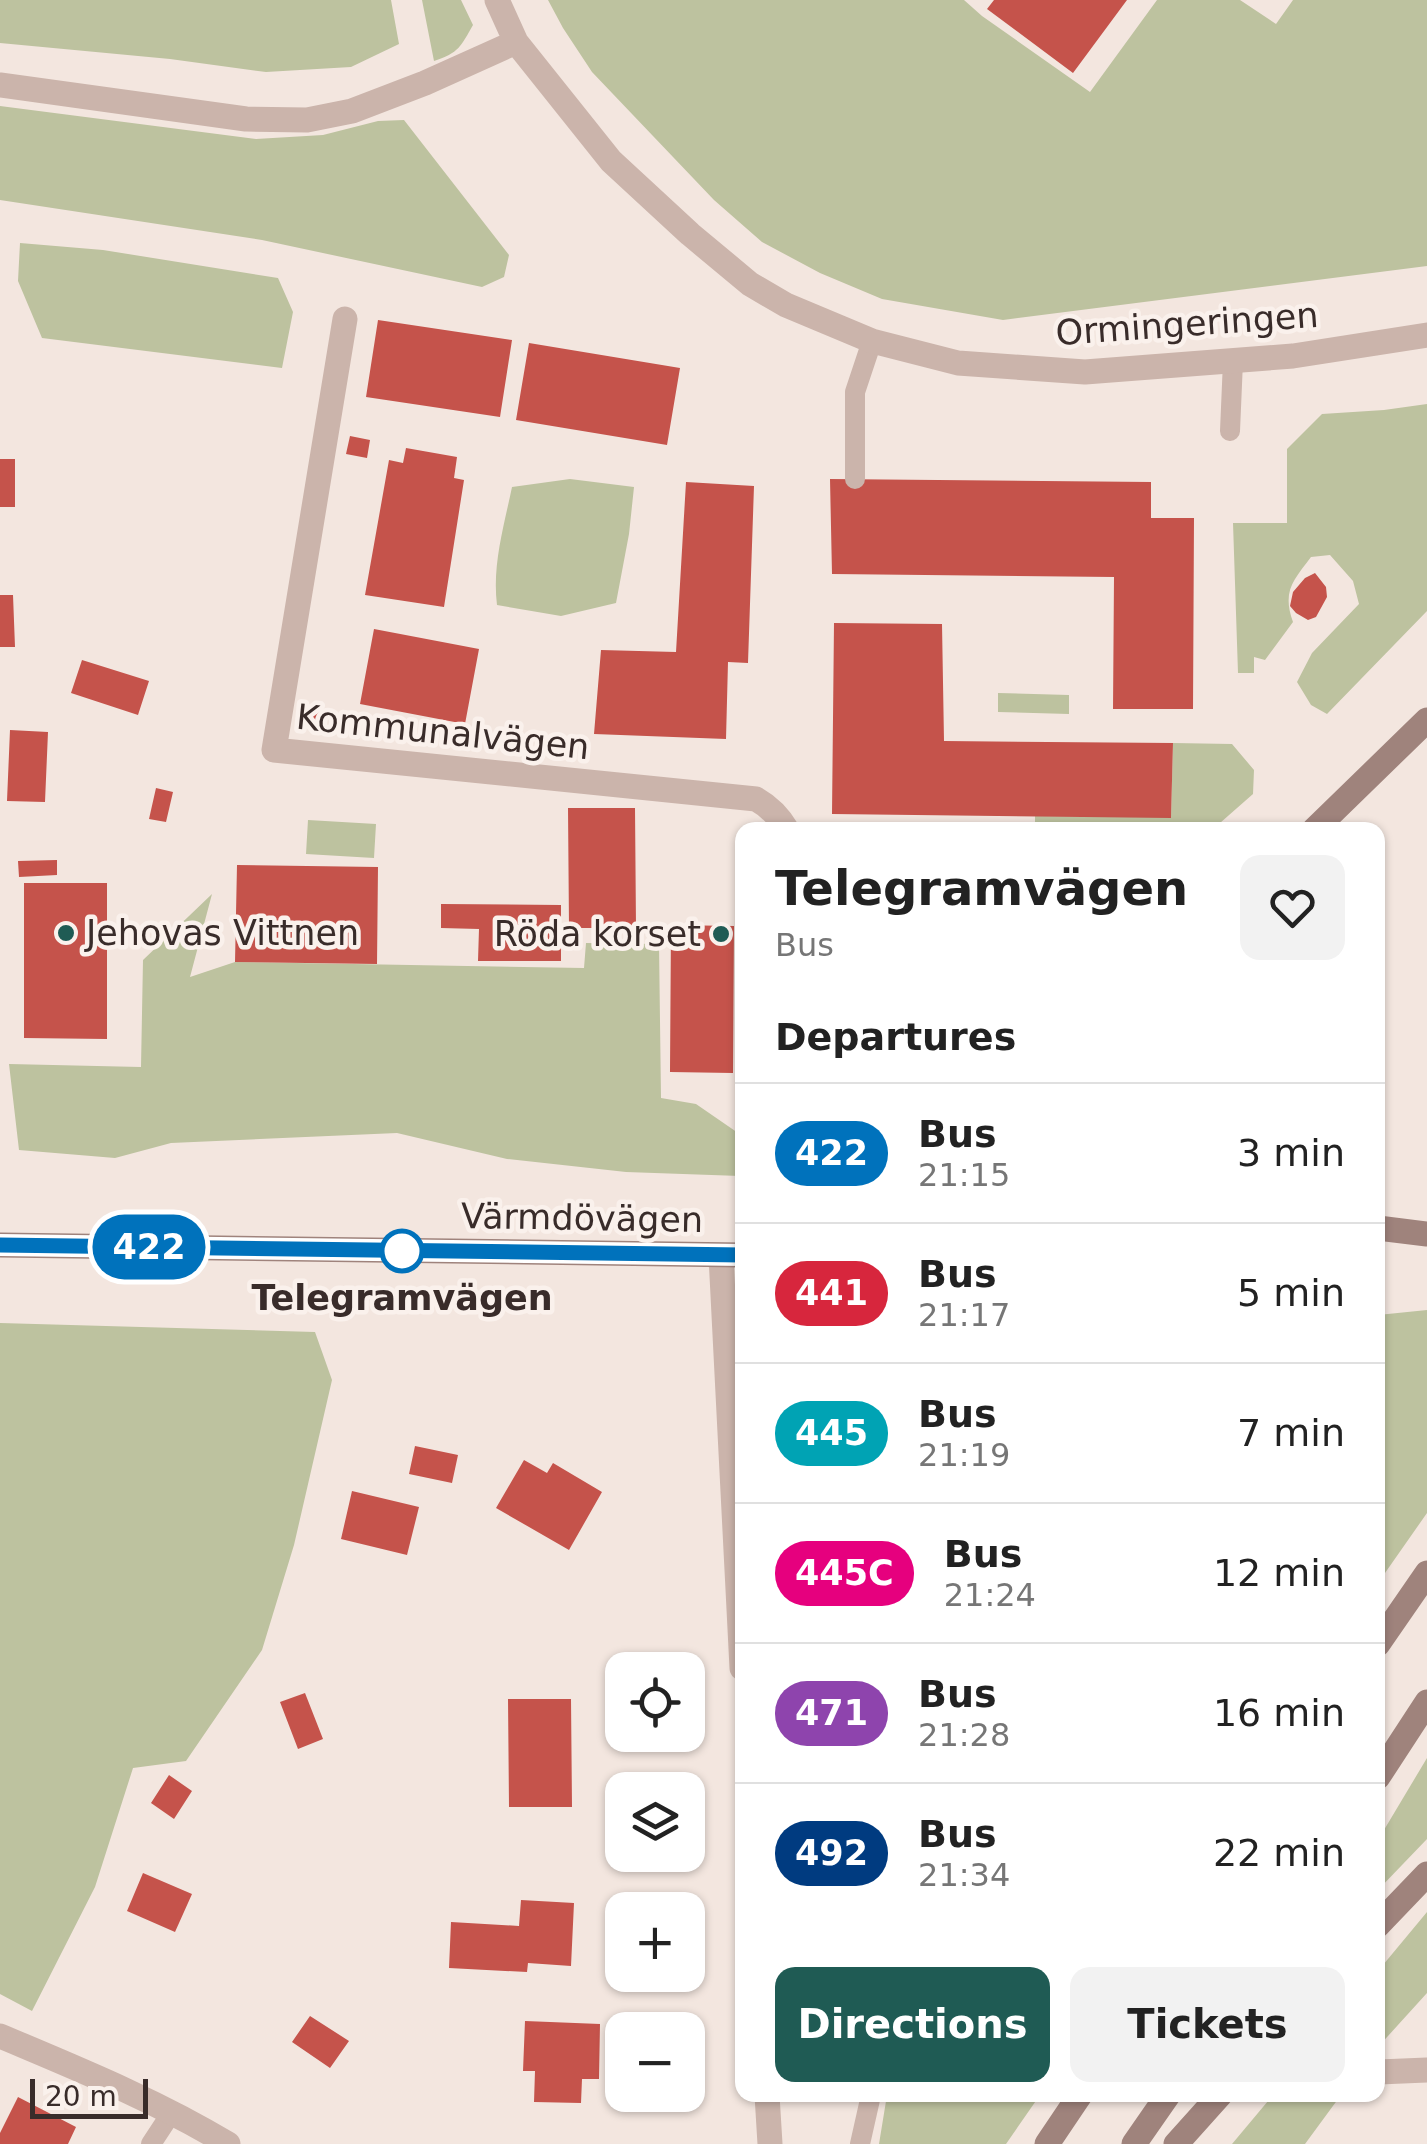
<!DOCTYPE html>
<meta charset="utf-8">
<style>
:root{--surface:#fff;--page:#f2f2f2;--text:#222;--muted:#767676;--line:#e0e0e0;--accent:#1f5b54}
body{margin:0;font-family:"DejaVu Sans",sans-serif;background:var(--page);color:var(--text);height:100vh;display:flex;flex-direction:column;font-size:38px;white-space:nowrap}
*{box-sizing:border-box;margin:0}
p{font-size:32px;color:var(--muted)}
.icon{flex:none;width:55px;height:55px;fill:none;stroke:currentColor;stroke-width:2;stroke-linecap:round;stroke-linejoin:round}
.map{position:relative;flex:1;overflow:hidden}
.sheet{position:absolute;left:735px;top:822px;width:650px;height:1280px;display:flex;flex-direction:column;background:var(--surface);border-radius:20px;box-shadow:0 2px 8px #0004}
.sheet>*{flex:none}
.badge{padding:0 20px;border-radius:32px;font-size:35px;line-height:65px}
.controls{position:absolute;left:605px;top:1652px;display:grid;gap:20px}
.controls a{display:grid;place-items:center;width:100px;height:100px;border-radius:20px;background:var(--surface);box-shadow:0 2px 8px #0004;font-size:50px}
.scale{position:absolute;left:30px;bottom:25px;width:118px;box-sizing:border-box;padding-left:10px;border:5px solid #392c2a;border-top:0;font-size:28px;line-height:35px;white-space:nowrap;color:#392c2a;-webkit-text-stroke:8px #faf1ec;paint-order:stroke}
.map>.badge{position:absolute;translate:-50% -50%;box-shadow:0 0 0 5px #fff}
h2{padding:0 40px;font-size:38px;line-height:90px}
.round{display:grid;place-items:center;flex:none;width:105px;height:105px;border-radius:20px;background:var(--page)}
.head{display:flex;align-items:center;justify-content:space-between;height:170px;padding:0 40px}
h1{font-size:48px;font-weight:600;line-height:75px}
.action{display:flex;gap:20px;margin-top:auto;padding:20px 40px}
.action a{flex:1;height:115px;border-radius:20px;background:var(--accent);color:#fff;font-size:40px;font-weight:600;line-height:115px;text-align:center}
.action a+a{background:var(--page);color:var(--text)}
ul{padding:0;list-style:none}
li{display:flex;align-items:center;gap:30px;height:140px;padding:0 40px;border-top:2px solid var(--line)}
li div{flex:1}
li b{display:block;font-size:38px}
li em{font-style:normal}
li .badge{min-width:110px;font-weight:700;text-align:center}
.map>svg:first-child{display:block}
</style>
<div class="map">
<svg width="1427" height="2144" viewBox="0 0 1427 2144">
<rect width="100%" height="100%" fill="#f3e6df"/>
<path fill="#bdc29f" d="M0,0H391L399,44L351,67L266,72L170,59L0,43Z
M422,0H461L473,25C461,46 459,53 434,61Z
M548,0H964L982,16L1090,92L1157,0H1240L1276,24L1293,0H1427V266L1003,320L882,299L820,273L762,242L714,200L592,72L563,28Z
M0,106L256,139L323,135L378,121L404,120L509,255L504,277L482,287L262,240L0,200Z
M20,243L103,250L278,278L293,312L282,368L42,338L18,281Z
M1427,404V611L1327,714L1311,705L1297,682L1312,653L1359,604L1353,581L1330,555L1311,557C1293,581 1282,591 1293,622L1265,660L1254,657V673H1238L1233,523H1287V449L1322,414L1384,410Z
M570,479L634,487L629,534L616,603L561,616L497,605C492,565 504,526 512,487Z
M998,693L1069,695V714L998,712Z
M1173,743L1232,744L1254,770L1253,794L1212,830H1035V816L1171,817Z
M308,820L376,824L374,858L306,854Z
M212,894L190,977L235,962L584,968L586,943L659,944L661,1098L696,1104L741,1135L740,1176L626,1172L507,1159L397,1133L171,1143L115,1158L19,1150L9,1064L141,1067L143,960Z
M1427,1310V1513L1378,1583V1315Z
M0,1323L315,1332L332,1380L294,1545L262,1650L186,1761L133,1768L95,1887L32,2011L0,1994Z
M1427,1758V1839L1378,1890V1840Z
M1427,1912V1993L1378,2047V1971Z
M887,2095H1040L1006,2144H879Z
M1273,2095H1341L1305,2144H1232Z"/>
<path fill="#c5534b" d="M994,0H1127L1073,73L987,9Z
M378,320L512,340L500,417L366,397Z
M529,343L680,368L667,445L516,420Z
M350,436L370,440L367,458L346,454Z
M406,448L457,457L454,478L464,480L444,607L365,595L389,460L403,463Z
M0,459H15V507H0Z
M830,479L1151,482V518H1194L1193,709H1113L1114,577L832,574Z
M686,482L754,486L748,663L728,662L726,739L594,734L601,650L676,652Z
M1315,573L1326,587L1327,597L1316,617L1308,620L1296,613L1290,606L1293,592L1305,578Z
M0,595H13L15,647H0Z
M834,623L942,624L944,741L1173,743L1171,818L832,814Z
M374,629L479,649L465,724L360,704Z
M82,660L149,681L138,715L71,693Z
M304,706L325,710L321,729L301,724Z
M10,730L48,732L45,802L7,801Z
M156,788L173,792L166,822L149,819Z
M568,808H635L636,928H569Z
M57,860V875L19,877L18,861Z
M237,865L378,867L377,964L235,962Z
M24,883H107V1039L24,1038Z
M441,904L561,905V961H478L479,929L441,928Z
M671,925L734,926L733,1073L670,1072Z
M415,1446L458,1455L452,1483L409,1474Z
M524,1460L547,1473L553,1463L602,1492L569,1550L496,1508Z
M352,1491L419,1507L407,1555L341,1539Z
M613,1676H622V1721H613Z
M305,1693L323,1739L298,1749L280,1702Z
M508,1699H571L572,1807H509Z
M169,1775L192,1791L174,1819L151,1803Z
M143,1873L192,1894L175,1932L127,1911Z
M521,1900L574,1903L571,1966L528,1963L527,1972L449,1968L451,1922L519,1926Z
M310,2016L349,2041L330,2068L292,2042Z
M525,2021L600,2024L599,2079H582L581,2103L534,2102L535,2071H523Z
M18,2097L76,2127L68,2144H0V2133Z"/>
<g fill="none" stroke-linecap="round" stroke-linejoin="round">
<path stroke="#cbb4ab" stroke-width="20" d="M1230,431L1233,361
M855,479V392L872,341
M151,2144L172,2112
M860,2144L871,2095"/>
<path stroke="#cbb4ab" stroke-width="25" d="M345,319L274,750L756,799C770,807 779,816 787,830
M721,1256L742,1668
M0,2036C78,2069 155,2100 228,2144
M1379,2072L1427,2070
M767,2095L770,2144"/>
<path stroke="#cbb4ab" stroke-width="25" d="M497,0L516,42L611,161L690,234L750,284L786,305L872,341L958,363L1085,372L1293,356L1427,335
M0,85L246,119L307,120L352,111L425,83L516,42"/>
<path stroke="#9f837c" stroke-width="25" d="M1314,830L1427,720
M1378,1228L1427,1234
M0,1245L742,1255
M1378,1644L1427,1573
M1378,1777L1427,1702
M1378,1925L1427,1874
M1047,2144L1080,2095
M1134,2144L1168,2095
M1176,2144L1220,2095"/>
</g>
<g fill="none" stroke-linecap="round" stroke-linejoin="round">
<defs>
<path id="line" d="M0,1245L742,1255"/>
</defs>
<use href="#line" stroke="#fff" stroke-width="22"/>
<use href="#line" stroke="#0072bc" stroke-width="15"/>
</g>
<g fill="#1f5b54" stroke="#faf1ec" stroke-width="4">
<circle cx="66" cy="933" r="10"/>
<circle cx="721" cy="934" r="10"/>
</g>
<circle fill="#fff" stroke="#0072bc" stroke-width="5" cx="402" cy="1251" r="20"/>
<g text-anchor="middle" stroke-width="9" stroke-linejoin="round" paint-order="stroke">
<g font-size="35" fill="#392c2a" stroke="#faf1ec">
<text transform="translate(1187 324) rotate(-4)" y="12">Ormingeringen</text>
<text transform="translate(443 732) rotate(6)" y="12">Kommunalvägen</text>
<text transform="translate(582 1218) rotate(1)" y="12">Värmdövägen</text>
</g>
<g font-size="35" fill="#392c2a" stroke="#faf1ec" text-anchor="start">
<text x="86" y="945">Jehovas Vittnen</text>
<text x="701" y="946" text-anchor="end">Röda korset</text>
</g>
<g font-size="35" font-weight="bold" fill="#392c2a" stroke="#faf1ec">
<text x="402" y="1310">Telegramvägen</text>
</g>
</g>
</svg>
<div class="controls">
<a><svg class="icon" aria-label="locate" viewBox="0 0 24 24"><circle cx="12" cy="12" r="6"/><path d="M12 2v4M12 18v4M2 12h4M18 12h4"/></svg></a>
<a><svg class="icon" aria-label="layers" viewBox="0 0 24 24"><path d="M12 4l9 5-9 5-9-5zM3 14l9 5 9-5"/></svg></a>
<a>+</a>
<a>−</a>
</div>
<div class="scale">20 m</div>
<b class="badge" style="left:149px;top:1247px;background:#0072bc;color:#fff">422</b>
<section class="sheet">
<div class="head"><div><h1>Telegramvägen</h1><p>Bus</p></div><a class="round"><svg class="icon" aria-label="heart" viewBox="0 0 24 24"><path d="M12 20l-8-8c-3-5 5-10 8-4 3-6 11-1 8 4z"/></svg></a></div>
<h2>Departures</h2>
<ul>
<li><span class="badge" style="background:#0072bc;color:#fff">422</span><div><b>Bus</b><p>21:15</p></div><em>3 min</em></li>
<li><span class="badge" style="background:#d7263d;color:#fff">441</span><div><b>Bus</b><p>21:17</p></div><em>5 min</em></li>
<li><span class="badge" style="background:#00a3b4;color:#fff">445</span><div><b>Bus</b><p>21:19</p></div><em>7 min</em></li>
<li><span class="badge" style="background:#e6007e;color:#fff">445C</span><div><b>Bus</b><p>21:24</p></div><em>12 min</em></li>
<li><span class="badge" style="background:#8e44ad;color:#fff">471</span><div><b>Bus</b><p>21:28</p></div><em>16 min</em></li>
<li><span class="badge" style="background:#003b80;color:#fff">492</span><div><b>Bus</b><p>21:34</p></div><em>22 min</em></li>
</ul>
<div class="action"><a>Directions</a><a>Tickets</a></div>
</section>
</div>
